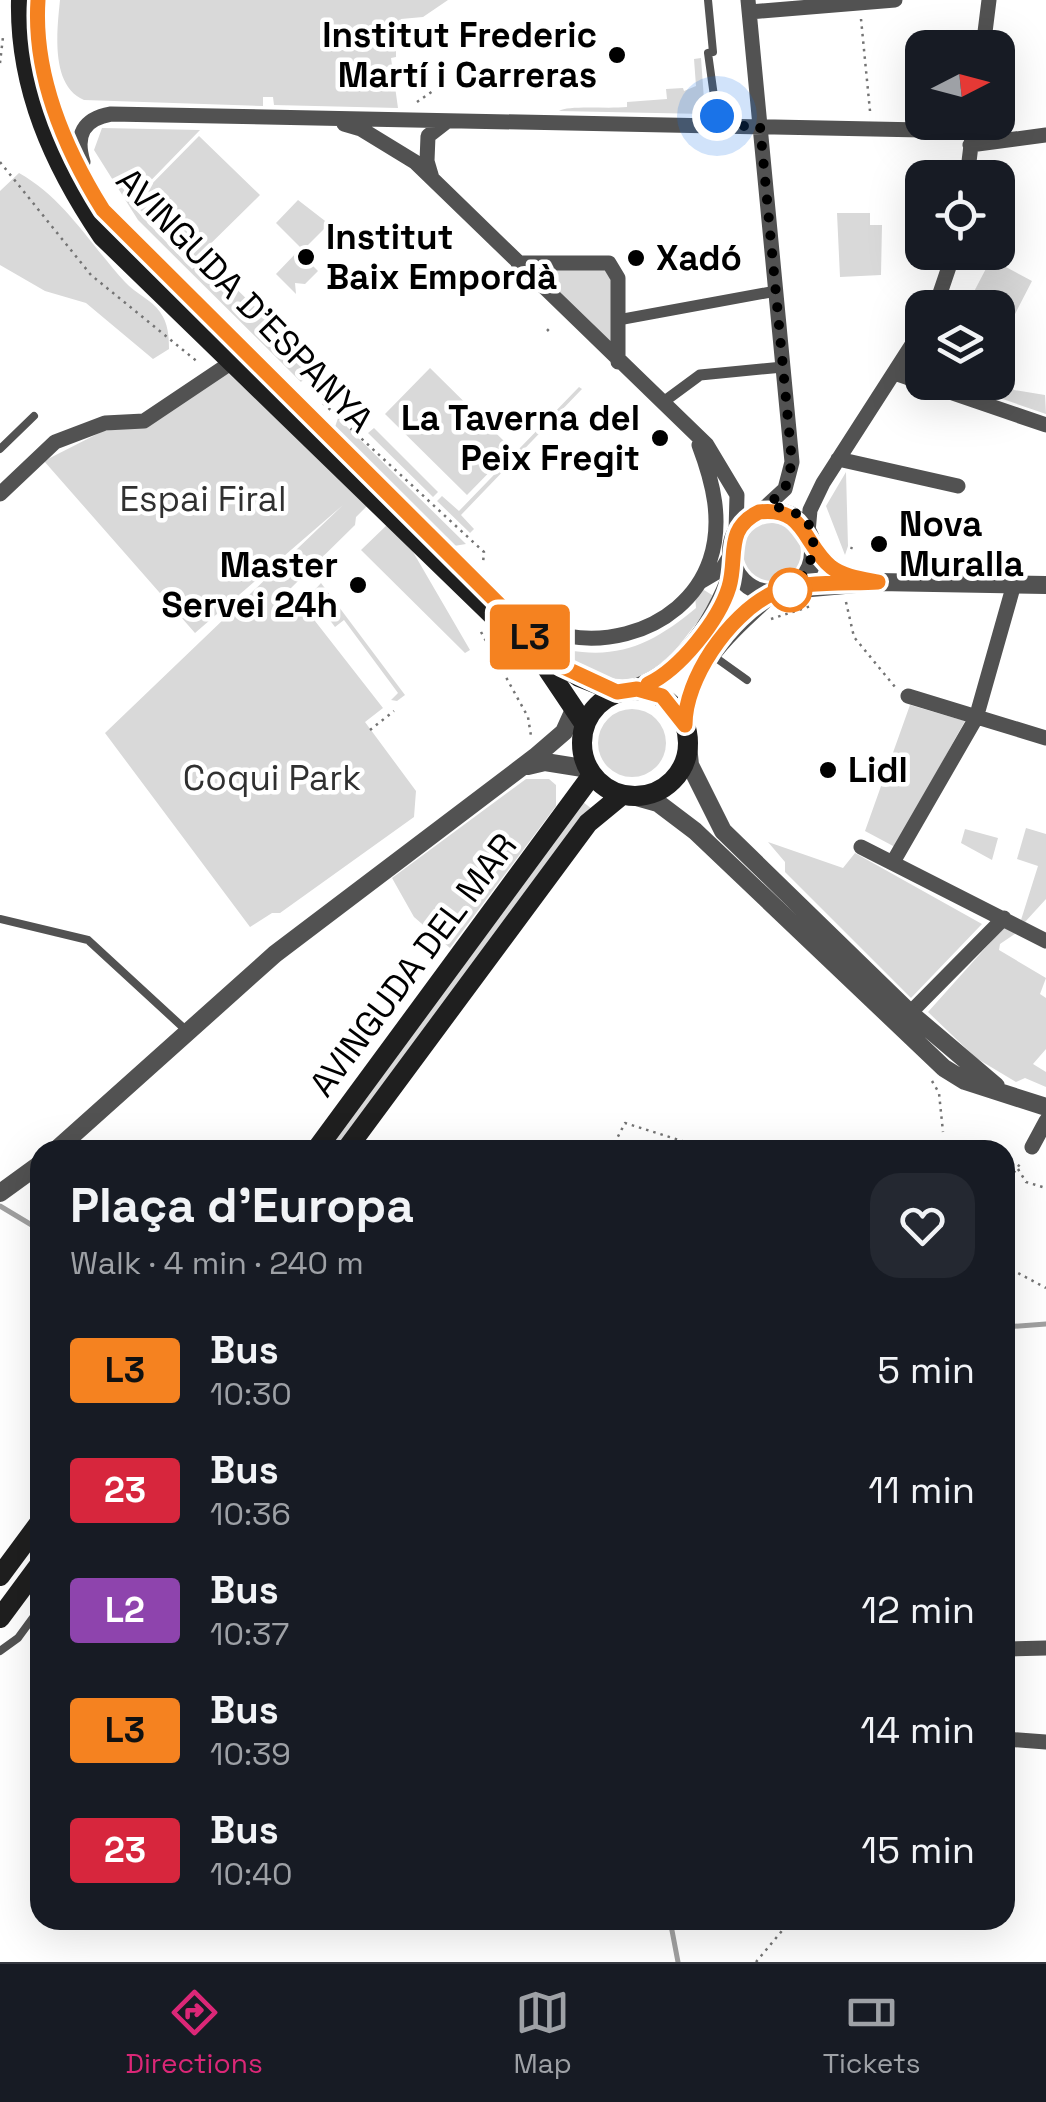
<!DOCTYPE html>
<meta charset="utf-8">
<style>
:root{--surface:#171b24;--page:#242831;--text:#f1f3f6;--muted:#9ea1a6;--line:#363941;--accent:#db2777}
body{margin:0;font-family:"Space Grotesk",sans-serif;background:var(--page);color:var(--text);height:100vh;display:flex;flex-direction:column;font-size:38px;white-space:nowrap}
*{box-sizing:border-box;margin:0}
p{font-size:32px;color:var(--muted)}
.icon{flex:none;width:55px;height:55px;fill:none;stroke:currentColor;stroke-width:2;stroke-linecap:round;stroke-linejoin:round}
.map{position:relative;flex:1;overflow:hidden}
.sheet{position:absolute;left:30px;top:1140px;width:985px;height:790px;display:flex;flex-direction:column;background:var(--surface);border-radius:30px;box-shadow:0 10px 40px #0002}
.sheet>*{flex:none}
.badge{padding:0 20px;border-radius:8px;font-size:35px;line-height:65px}
.needle{width:65px;rotate:84deg}
.fabs{position:absolute;left:905px;top:30px;display:grid;gap:20px}
.fabs a{display:grid;place-items:center;width:110px;height:110px;border-radius:20px;background:var(--surface);box-shadow:0 10px 40px #0002;font-size:50px}
.you{position:absolute;width:50px;height:50px;margin:-25px;border:8px solid #fff;border-radius:50%;background:#1a73e8;box-shadow:0 0 0 15px #1a73e833}
.map>.badge{position:absolute;translate:-50% -50%;box-shadow:0 0 0 5px #fff}
.round{display:grid;place-items:center;flex:none;width:105px;height:105px;border-radius:30px;background:var(--page)}
.summary{display:flex;align-items:center;justify-content:space-between;height:170px;padding:0 40px}
h1{font-size:48px;font-weight:600;line-height:75px}
ul{padding:0;list-style:none}
li{display:flex;align-items:center;gap:30px;height:120px;padding:0 40px}
li div{flex:1}
li b{display:block;font-size:38px}
li em{font-style:normal}
li .badge{min-width:110px;font-weight:700;text-align:center}
.tabs{display:flex;justify-content:space-around;align-items:center;height:140px;border-top:2px solid var(--line);background:var(--surface);font-size:28px;color:var(--muted)}
.tabs a{display:grid;justify-items:center;gap:5px}
.tabs .current{color:var(--accent)}
.map>svg:first-child{display:block}
</style>
<div class="map">
<svg width="1046" height="1962" viewBox="0 0 1046 1962">
<rect width="100%" height="100%" fill="#fff"/>
<path fill="#d9d9d9" d="M60,0H448L423,17L401,19L402,40L396,44V57L391,58L398,108L274,105L273,97H263V106L84,100C50,86 57,30 60,0Z
M701,58L705,114L559,111C568,105 606,109 627,107V102L667,99L666,89L683,88L684,91L696,86L694,59Z
M102,128L200,130L129,203L192,269L196,266L215,284L223,276L315,365L301,382L138,220L94,150Z
M199,136L260,195L193,261L133,203Z
M19,173C64,198 90,244 125,282C135,293 152,300 160,312C168,323 169,336 169,349L153,359L86,303L45,291L0,265V191Z
M298,200L329,224L303,250L276,223Z
M837,213H870V225H882L881,275L840,277Z
M298,251L318,271L305,284L295,283L296,294L276,274Z
M991,259L1032,281L998,347V308L966,307Z
M599,265L613,275L615,351L528,266Z
M1008,347L1012,359L1009,385L1014,390L1045,395L1046,414L956,383L998,382V358Z
M430,368L512,449L467,495L385,414Z
M225,370L368,505L356,517L355,525L290,589L383,708L365,722L416,791L414,817L280,913H272L250,927L105,733L343,505L195,633L44,461L103,431L128,428Z
M579,387L582,389L461,515L474,529L470,533L437,501L442,496L459,511Z
M338,418L466,544L454,546L334,430Z
M374,428L438,492L433,497L368,433Z
M846,472L848,546L845,555L826,506Z
M743 552a29 29 0 1 1 58 0a29 29 0 1 1-58 0Z
M388,524L409,545L470,650L465,653L361,550Z
M321,583L405,695L397,701L391,700L398,693L344,620L335,627L323,611L332,604L321,590L310,595Z
M704,590L712,595C710,609 697,622 688,634C646,691 613,691 559,651L562,642L569,643L568,650C622,660 656,641 696,608L695,595Z
M910,705L965,721L895,847L865,831Z
M598 743a34 34 0 1 1 68 0a34 34 0 1 1-68 0Z
M526,779H549L556,785V806L450,948L414,917L392,878Z
M583,802L592,809L335,1150H324Z
M1026,828L1046,834V899L1025,922L1021,920L1038,866L1017,859Z
M965,829L998,838L992,860L961,843Z
M768,842L843,868L855,853L982,924L911,998L785,872V862Z
M1005,926L1019,931L1000,944L999,950L1046,978L1040,994L1046,998V1049L1033,1064L1046,1072V1087L1025,1078L1016,1082L976,1058L928,1012Z"/>
<g fill="none" stroke-linecap="round" stroke-linejoin="round">
<path stroke="#a0a0a0" stroke-width="5" d="M0,1206L40,1230
M1005,1327L1046,1324
M670,1920L678,1962"/>
<path stroke="#747474" stroke-width="2.5" stroke-dasharray="2.5 5" stroke-linecap="butt" d="M861,19L870,111
M0,63L3,37
M392,71L397,70
M417,102L433,91
M0,162L91,275L199,363
M547,331L552,326
M323,403L484,552L483,563
M851,549L852,547
M846,602L854,637L895,687
M771,619L811,606
M481,632L528,717L531,736
M370,730L394,711
M932,1081L939,1093L943,1132
M611,1150L625,1123L711,1150
M1018,1169L1026,1182L1046,1188
M1005,1185L1022,1161
M1005,1266L1046,1288
M756,1962L791,1920"/>
<path stroke="#525252" stroke-width="8" d="M708,0L713,52L708,53L718,125
M0,449L34,416
M712,655L747,680
M0,919L88,940L188,1032
M0,1651L18,1638L40,1608"/>
<path stroke="#525252" stroke-width="11" d="M618,320L776,291
M662,403L700,375L783,367"/>
<path stroke="#525252" stroke-width="15" d="M748,0L792,462L785,489L759,513
M750,12L895,0
M983,48L989,0
M344,124L361,129L415,162L707,445L737,495L736,532
M970,145L1046,135
M83,162C75,135 83,119 111,114L972,131
M432,178L427,161L428,136L446,122
M967,178L972,137
M518,263H609L618,278V362
M935,308L954,252
M894,373L1046,425
M838,459L958,486
M0,494L55,442L105,423L144,421L232,362
M808,532L810,510L823,483L922,329
M700,582L722,569L731,554
M515,613C577,662 684,637 710,560C723,521 713,482 699,445
M908,696L1046,738
M861,847L1046,941
M893,862L976,718L1014,584
M910,1013L1004,918
M1032,1147L1046,1121
M1005,1649L1046,1648
M1005,1739L1046,1742"/>
<path stroke="#525252" stroke-width="18" d="M731 552a41 41 0 1 1 82 0a41 41 0 1 1-82 0Z
M813,548L836,570L862,579
M789,590L878,582L1046,585
M629,690C684,673 715,619 734,568
M685,725C686,667 733,630 772,593
M688,745L690,765L723,831L910,1013L996,1086
M528,766L545,762L589,769
M633,796L658,803L695,831L944,1068L965,1081L1046,1107
M56,1150L275,954L535,757L564,732L573,712
M0,1193L40,1164"/>
<path stroke="#1f1f1f" stroke-width="20" d="M21,0C19,88 54,165 102,236L546,667L585,725
M38,0C33,74 65,149 103,211L521,628
M545,652L579,677L617,692
M582 743a53 53 0 1 1 106 0a53 53 0 1 1-106 0Z
M316,1150L592,775
M346,1150L588,823L622,795
M0,1576L40,1522
M0,1618L40,1564"/>
</g>
<g fill="none" stroke-linecap="round" stroke-linejoin="round">
<defs>
<path id="line" d="M38,0C33,74 65,149 103,210L561,666L617,692L637,689L662,696L685,725C685,679 728,616 771,594C798,580 847,584 878,582C862,579 844,577 831,567C803,544 805,506 759,512C724,529 738,557 729,587C719,620 680,669 648,684"/>
</defs>
<use href="#line" stroke="#fff" stroke-width="22"/>
<use href="#line" stroke="#f58220" stroke-width="15"/>
<path stroke="#000" stroke-width="10" stroke-dasharray="0 18" d="M717,116L718,126H760L792,462L785,489L769,504L803,516C824,541 809,574 790,590"/>
</g>
<g fill="#000" stroke="#fff" stroke-width="4">
<circle cx="617" cy="55" r="10"/>
<circle cx="306" cy="257" r="10"/>
<circle cx="636" cy="258" r="10"/>
<circle cx="660" cy="438" r="10"/>
<circle cx="879" cy="544" r="10"/>
<circle cx="358" cy="585" r="10"/>
<circle cx="828" cy="770" r="10"/>
</g>
<circle fill="#fff" stroke="#f58220" stroke-width="5" cx="790" cy="590" r="20"/>
<g text-anchor="middle" stroke-width="9" stroke-linejoin="round" paint-order="stroke">
<g font-size="35" font-weight="bold" fill="#000" stroke="#fff" text-anchor="start">
<text x="597" y="47" text-anchor="end">Institut Frederic<tspan x="597" dy="40">Martí i Carreras</tspan></text>
<text x="326" y="249">Institut<tspan x="326" dy="40">Baix Empordà</tspan></text>
<text x="656" y="270">Xadó</text>
<text x="640" y="430" text-anchor="end">La Taverna del<tspan x="640" dy="40">Peix Fregit</tspan></text>
<text x="899" y="536">Nova<tspan x="899" dy="40">Muralla</tspan></text>
<text x="338" y="577" text-anchor="end">Master<tspan x="338" dy="40">Servei 24h</tspan></text>
<text x="848" y="782">Lidl</text>
</g>
<g font-size="35" fill="#000" stroke="#fff">
<text transform="translate(245 300) rotate(46)" y="12">AVINGUDA D'ESPANYA</text>
<text transform="translate(413 965) rotate(-53)" y="12">AVINGUDA DEL MAR</text>
</g>
<g font-size="35" fill="#303030" stroke="#fff">
<text x="203" y="511">Espai Firal</text>
<text x="272" y="790">Coqui Park</text>
</g>
</g>
</svg>
<div class="fabs">
<a><svg class="needle" viewBox="-14 -14 28 28"><path d="M0-13l5 13h-10z" fill="#e53935"/><path d="M0 13l5-13h-10z" fill="#9ea1a6"/></svg></a>
<a><svg class="icon" aria-label="locate" viewBox="0 0 24 24"><circle cx="12" cy="12" r="6"/><path d="M12 2v4M12 18v4M2 12h4M18 12h4"/></svg></a>
<a><svg class="icon" aria-label="layers" viewBox="0 0 24 24"><path d="M12 4l9 5-9 5-9-5zM3 14l9 5 9-5"/></svg></a>
</div>
<div class="you" style="left:717px;top:116px"></div>
<b class="badge" style="left:530px;top:637px;background:#f58220;color:#111">L3</b>
<section class="sheet">
<div class="summary"><div><h1>Plaça d'Europa</h1><p>Walk · 4 min · 240 m</p></div><a class="round"><svg class="icon" aria-label="heart" viewBox="0 0 24 24"><path d="M12 20l-8-8c-3-5 5-10 8-4 3-6 11-1 8 4z"/></svg></a></div>
<ul>
<li><span class="badge" style="background:#f58220;color:#111">L3</span><div><b>Bus</b><p>10:30</p></div><em>5 min</em></li>
<li><span class="badge" style="background:#d7263d;color:#fff">23</span><div><b>Bus</b><p>10:36</p></div><em>11 min</em></li>
<li><span class="badge" style="background:#8e44ad;color:#fff">L2</span><div><b>Bus</b><p>10:37</p></div><em>12 min</em></li>
<li><span class="badge" style="background:#f58220;color:#111">L3</span><div><b>Bus</b><p>10:39</p></div><em>14 min</em></li>
<li><span class="badge" style="background:#d7263d;color:#fff">23</span><div><b>Bus</b><p>10:40</p></div><em>15 min</em></li>
</ul>
</section>
</div>
<nav class="tabs">
<a class="current"><svg class="icon" aria-label="directions" viewBox="0 0 24 24"><path d="M12 3l9 9-9 9-9-9zM9 14v-3h6M13 9l2 2-2 2"/></svg>Directions</a>
<a><svg class="icon" aria-label="map" viewBox="0 0 24 24"><path d="M3 6l6-2 6 2 6-2v14l-6 2-6-2-6 2zM9 4v14M15 6v14"/></svg>Map</a>
<a><svg class="icon" aria-label="tickets" viewBox="0 0 24 24"><path d="M3 7h18v10H3zM15 7v10"/></svg>Tickets</a>
</nav>
